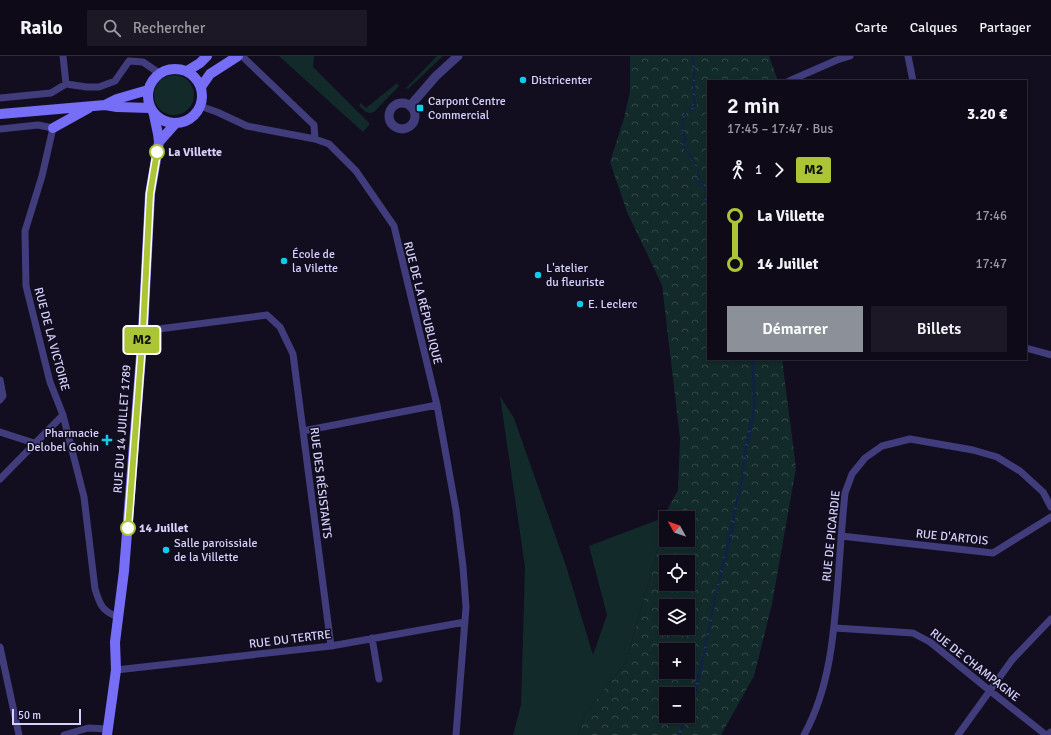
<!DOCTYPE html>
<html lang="fr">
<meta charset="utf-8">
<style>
:root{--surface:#0e0a18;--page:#1c1825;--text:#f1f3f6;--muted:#9b9aa2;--line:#2e2b37;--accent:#8c9099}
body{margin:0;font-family:Signika,sans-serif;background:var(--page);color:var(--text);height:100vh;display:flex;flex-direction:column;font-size:15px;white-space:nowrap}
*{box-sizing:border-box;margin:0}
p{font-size:13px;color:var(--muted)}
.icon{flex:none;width:22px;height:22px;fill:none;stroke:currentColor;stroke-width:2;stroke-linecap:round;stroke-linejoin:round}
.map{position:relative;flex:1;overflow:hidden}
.sheet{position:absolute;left:707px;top:24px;width:320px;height:280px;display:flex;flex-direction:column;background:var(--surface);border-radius:0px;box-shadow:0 2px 6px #0003,0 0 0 1px var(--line)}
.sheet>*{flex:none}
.badge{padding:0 8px;border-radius:3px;font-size:14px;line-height:26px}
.needle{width:26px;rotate:310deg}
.buttons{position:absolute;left:659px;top:455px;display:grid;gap:8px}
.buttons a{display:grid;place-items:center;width:36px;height:36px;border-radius:0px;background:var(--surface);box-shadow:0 2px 6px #0003,0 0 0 1px var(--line);font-size:20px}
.scale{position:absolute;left:12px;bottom:10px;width:69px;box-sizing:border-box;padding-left:4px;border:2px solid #d7d1fc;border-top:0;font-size:11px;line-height:14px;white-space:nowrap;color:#d7d1fc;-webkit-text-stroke:3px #120e20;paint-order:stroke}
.map>.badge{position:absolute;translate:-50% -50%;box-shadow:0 0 0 2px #fff}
.legs{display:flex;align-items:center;gap:6px;height:44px;padding:0 20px;font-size:13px}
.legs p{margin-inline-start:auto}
.summary{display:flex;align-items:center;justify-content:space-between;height:68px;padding:0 20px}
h1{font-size:22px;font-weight:600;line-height:30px}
.cta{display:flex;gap:8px;margin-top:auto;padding:8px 20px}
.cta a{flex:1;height:46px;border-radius:0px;background:var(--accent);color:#fff;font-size:16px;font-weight:600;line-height:46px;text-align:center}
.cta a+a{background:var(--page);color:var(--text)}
ul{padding:0 20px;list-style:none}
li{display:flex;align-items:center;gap:14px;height:48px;font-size:15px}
li i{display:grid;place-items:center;width:6px;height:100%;margin:0 5px;background:currentColor}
li i::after{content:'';width:10px;height:10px;margin:-5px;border:3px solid;border-radius:50%;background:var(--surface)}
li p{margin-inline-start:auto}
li:first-child i{background:linear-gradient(#0000 50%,currentColor 0)}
li:last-child i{background:linear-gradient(currentColor 50%,#0000 0)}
header{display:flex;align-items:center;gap:24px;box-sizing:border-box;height:56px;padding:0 20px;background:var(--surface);border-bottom:1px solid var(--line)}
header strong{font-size:19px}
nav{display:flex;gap:22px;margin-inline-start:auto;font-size:14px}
.search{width:280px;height:36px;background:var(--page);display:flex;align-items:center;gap:10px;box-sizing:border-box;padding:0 14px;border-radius:0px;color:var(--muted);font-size:15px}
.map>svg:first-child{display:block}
</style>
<header>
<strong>Railo</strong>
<div class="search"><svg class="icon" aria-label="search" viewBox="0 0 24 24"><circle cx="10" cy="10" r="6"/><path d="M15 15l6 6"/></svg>Rechercher</div>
<nav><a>Carte</a><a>Calques</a><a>Partager</a></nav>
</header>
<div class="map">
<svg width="1051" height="679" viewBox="0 0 1051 679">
<defs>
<pattern id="park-crowns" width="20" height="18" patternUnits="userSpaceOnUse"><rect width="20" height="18" fill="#122a2a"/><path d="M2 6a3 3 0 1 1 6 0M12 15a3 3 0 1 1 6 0" fill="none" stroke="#34484a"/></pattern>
<pattern id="water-ripples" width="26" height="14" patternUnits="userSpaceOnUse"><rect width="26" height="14" fill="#102242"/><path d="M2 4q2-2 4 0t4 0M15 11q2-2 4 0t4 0" fill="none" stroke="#32415e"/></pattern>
</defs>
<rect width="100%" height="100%" fill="#120e20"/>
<path fill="#122a2a" d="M279,0H314L313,11L370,68L363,76Z
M437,0H443L408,33L406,32Z
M154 39a20 20 0 1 1 40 0a20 20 0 1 1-40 0Z
M397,27L399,30L374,56C367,59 364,54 359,50L361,47L366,52Z
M500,340L514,362L566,510L593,599L607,559L589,490L663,462L661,483L626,606L585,658L578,679H513L521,649L525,511Z"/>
<path fill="url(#park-crowns)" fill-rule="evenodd" d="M630,0H769L778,25H708V303H782L796,412L772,548L754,620L721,679H578L585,658L626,606L661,483L663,462L678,434L680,382L662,229L627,156L610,106L624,62L630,36ZM666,462H688V484H666ZM666,506H688V528H666ZM666,550H688V572H666ZM666,594H688V616H666ZM666,638H688V660H666Z"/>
<path fill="url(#water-ripples)" d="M691,0H694C697,17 693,34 697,50L695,52L688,54C681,67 684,70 687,84L683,88L693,101L699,114L700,128L708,131L707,142L708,148L705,146L704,142L707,134L698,129L697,113L691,102L680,88L684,83C680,70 680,63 688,51L694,49C691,32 695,18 691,0Z
M751,303H754L756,344L752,376L746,399L745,415L737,451L733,477L718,534L703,609C700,618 700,627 697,636C693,650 687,664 681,677L680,679H677L686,660H688C688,652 693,645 694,638C696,628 696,618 700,609L714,542L742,417L743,399L753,348Z"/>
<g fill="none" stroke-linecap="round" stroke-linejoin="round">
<path stroke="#413c7c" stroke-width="7" d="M63,0L66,28
M908,0L913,25
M245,3L314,69L315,83
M789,25L837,4L850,0
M0,42L51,37L66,28L87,31H99L115,25L129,5L143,6L159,17
M200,50L217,56L247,70L315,83L329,88L356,115L394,170L437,349L456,454L463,511L466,551L456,679
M0,73L38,69L53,72L42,120L25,175L26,230L50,326L63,359L84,441L95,533C100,549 102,555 118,561
M143,275L267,259L280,271L293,298L331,590
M1026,292L1051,299
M0,324L3,340L0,344
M303,375L437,349
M0,376L34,387
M0,423L63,359
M841,480L993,497L1051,461
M835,572L913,577L930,586L989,634L1046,679
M372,582L379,623
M0,591L19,679
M116,614L331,590L465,566
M64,679L88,672L108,673
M804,679C830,632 834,577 838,525C840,496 842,466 845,437L852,418L865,402L882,390L910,383L973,394L997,401L1020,415L1043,436L1051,451
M958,679L1012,604L1051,563"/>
<path stroke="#413c7c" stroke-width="9" d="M389 60a13 13 0 1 1 26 0a13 13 0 1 1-26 0Z
M410,50L436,20L458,0
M1049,679L1051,677"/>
<path stroke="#766ef6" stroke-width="10" d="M148 40a27 27 0 1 1 54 0a27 27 0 1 1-54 0Z
M187,15L200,7L207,0
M201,31L210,18L238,0
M105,49L117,43L148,34
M0,58L105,49L117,51L150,52
M53,72L89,52
M159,86L175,68
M107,679L116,614L115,586L124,515L143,275L150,138L159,86L158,78L154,59"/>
</g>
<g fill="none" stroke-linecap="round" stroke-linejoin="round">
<defs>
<path id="line-1" d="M128,472L143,275L150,138L157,96"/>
</defs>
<use href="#line-1" stroke="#fff" stroke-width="9"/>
<use href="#line-1" stroke="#acc537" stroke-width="6"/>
</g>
<g fill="#0fccea" stroke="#120e20" stroke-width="1.5">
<circle cx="523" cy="24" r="4"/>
<rect x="416" y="48" width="8" height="8" rx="2"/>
<circle cx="284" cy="205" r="4"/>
<circle cx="538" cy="219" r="4"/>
<circle cx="580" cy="248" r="4"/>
<path d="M105 378h4v4h4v4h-4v4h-4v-4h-4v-4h4z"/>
<circle cx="166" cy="494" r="4"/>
</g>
<g fill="#fff" stroke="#acc537" stroke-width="2">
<circle cx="157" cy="96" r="7"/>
<circle cx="128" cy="472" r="7"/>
</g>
<g text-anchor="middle" stroke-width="3" stroke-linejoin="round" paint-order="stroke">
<g font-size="12" fill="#d7d1fc" stroke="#120e20" text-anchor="start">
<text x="531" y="28">Districenter</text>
<text x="428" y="49">Carpont Centre<tspan x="428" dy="14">Commercial</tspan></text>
<text x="292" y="202">École de<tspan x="292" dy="14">la Vilette</tspan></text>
<text x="546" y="216">L'atelier<tspan x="546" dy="14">du fleuriste</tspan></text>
<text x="588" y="252">E. Leclerc</text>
<text x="99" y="381" text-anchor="end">Pharmacie<tspan x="99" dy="14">Delobel Gohin</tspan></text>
<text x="174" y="491">Salle paroissiale<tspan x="174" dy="14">de la Villette</tspan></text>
</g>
<g font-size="12" font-weight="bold" fill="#d7d1fc" stroke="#120e20" text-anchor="start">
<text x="168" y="100">La Villette</text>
<text x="139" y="476">14 Juillet</text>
</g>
<g font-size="12" fill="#d7d1fc" stroke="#120e20">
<text transform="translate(423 247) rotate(76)" y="4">RUE DE LA RÉPUBLIQUE</text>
<text transform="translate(52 283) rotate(75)" y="4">RUE DE LA VICTOIRE</text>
<text transform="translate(122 373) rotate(-86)" y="4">RUE DU 14 JUILLET 1789</text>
<text transform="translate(321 427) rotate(83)" y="4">RUE DES RÉSISTANTS</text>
<text transform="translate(831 480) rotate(-84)" y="4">RUE DE PICARDIE</text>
<text transform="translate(952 481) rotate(6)" y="4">RUE D'ARTOIS</text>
<text transform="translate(290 583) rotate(-7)" y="4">RUE DU TERTRE</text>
<text transform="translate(975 609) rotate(38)" y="4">RUE DE CHAMPAGNE</text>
</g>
</g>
</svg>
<div class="buttons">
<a><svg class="needle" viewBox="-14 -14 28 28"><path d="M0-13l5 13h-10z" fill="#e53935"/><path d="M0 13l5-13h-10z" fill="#9b9aa2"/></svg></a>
<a><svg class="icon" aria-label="locate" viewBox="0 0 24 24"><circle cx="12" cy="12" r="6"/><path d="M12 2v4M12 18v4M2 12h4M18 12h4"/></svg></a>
<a><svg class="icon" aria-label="layers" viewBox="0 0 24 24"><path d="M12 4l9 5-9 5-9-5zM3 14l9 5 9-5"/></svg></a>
<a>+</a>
<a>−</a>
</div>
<div class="scale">50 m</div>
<b class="badge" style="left:142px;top:284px;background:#acc537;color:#111">M2</b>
<section class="sheet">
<div class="summary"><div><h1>2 min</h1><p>17:45 – 17:47 · Bus</p></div><b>3.20 €</b></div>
<div class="legs"><svg class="icon" aria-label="walk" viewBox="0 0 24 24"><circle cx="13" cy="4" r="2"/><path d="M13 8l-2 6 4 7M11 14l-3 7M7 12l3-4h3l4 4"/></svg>1<svg class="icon" aria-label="forward" viewBox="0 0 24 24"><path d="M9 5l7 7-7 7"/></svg><b class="badge" style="background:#acc537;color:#111">M2</b></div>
<ul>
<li><i style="color:#acc537"></i><b>La Villette</b><p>17:46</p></li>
<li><i style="color:#acc537"></i><b>14 Juillet</b><p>17:47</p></li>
</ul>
<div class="cta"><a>Démarrer</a><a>Billets</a></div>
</section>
</div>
